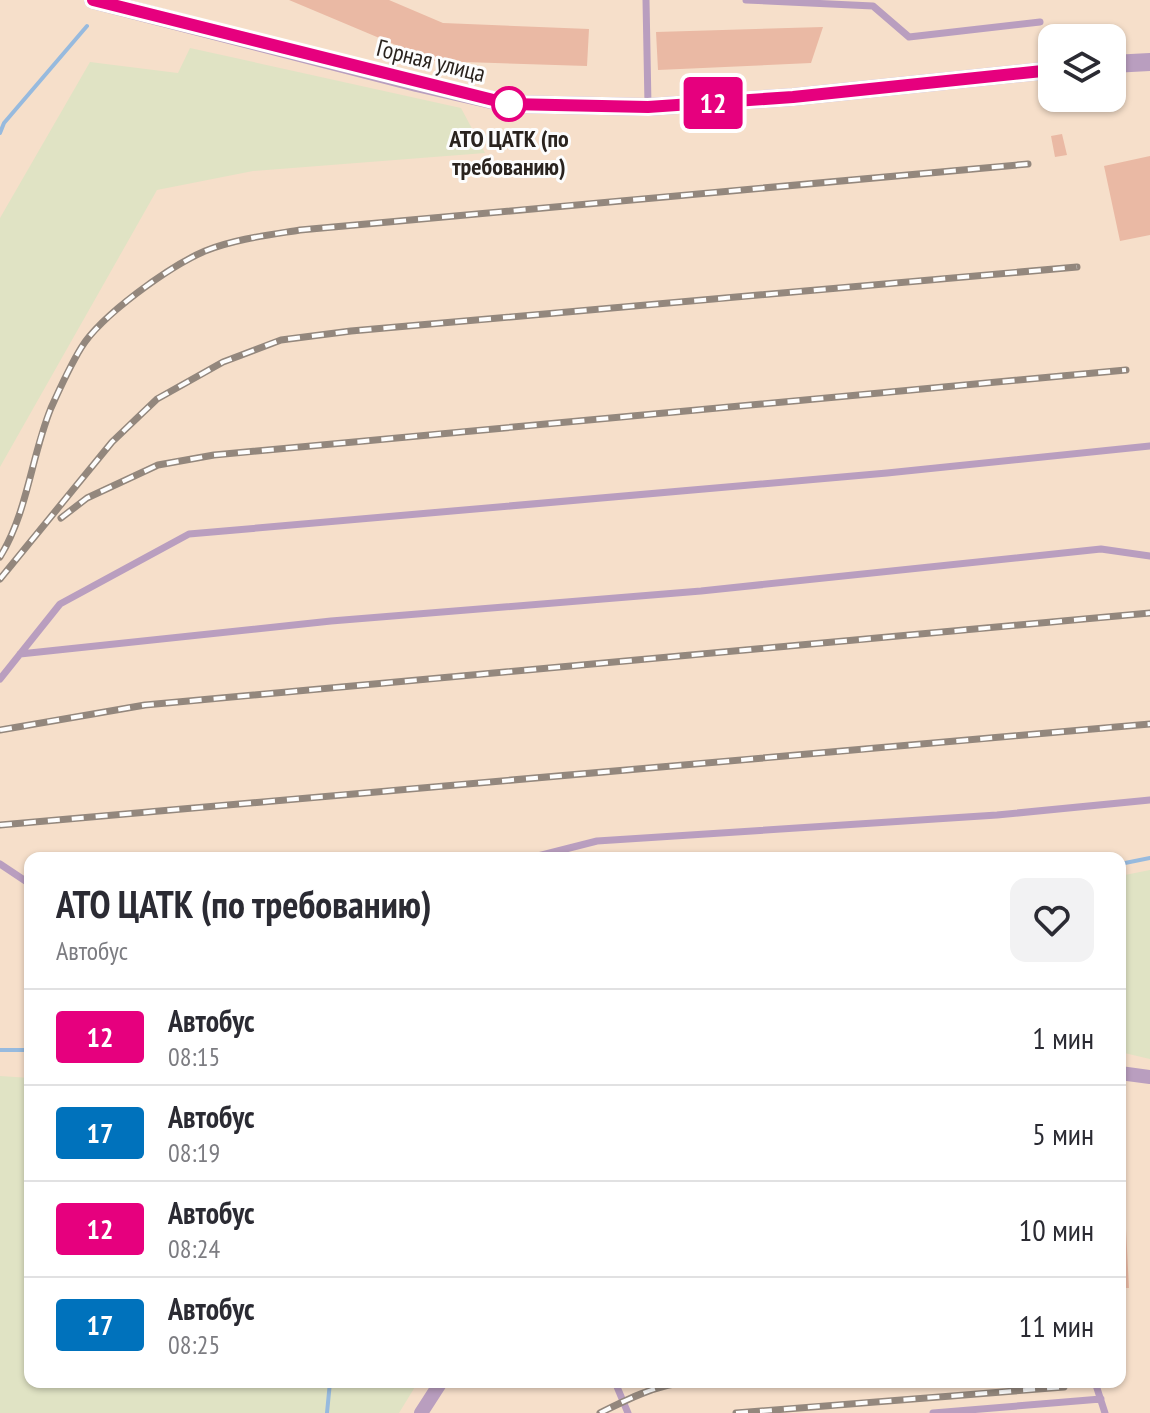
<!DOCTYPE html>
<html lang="ru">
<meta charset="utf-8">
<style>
:root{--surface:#fff;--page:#f2f2f3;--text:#2b2b33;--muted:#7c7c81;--line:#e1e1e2}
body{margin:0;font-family:"PT Sans Narrow",sans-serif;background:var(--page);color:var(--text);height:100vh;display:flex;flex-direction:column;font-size:30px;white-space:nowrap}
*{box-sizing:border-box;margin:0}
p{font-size:26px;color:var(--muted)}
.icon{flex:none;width:44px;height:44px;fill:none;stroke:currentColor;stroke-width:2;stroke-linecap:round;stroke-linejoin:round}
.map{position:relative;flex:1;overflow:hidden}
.sheet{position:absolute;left:24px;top:852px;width:1102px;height:536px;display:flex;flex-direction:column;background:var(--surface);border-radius:16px;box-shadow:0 2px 6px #0004}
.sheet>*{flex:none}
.badge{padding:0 16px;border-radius:6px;font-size:28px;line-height:52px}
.tools{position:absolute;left:1038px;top:24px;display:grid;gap:16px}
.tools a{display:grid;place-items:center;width:88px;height:88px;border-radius:16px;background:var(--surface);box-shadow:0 2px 6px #0004;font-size:40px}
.map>.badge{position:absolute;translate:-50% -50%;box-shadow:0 0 0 4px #fff}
.round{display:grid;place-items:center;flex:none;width:84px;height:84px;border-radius:16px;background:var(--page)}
.overview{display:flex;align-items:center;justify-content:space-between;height:136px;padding:0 32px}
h1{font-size:38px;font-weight:700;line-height:60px}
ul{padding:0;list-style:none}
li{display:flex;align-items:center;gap:24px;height:96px;padding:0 32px;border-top:2px solid var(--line)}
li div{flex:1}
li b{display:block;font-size:30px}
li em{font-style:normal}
li .badge{min-width:88px;font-weight:700;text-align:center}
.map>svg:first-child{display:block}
</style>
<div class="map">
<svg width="1150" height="1413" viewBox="0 0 1150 1413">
<rect width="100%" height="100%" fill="#fdecdd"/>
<path fill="#f6dfca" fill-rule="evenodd" d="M0,0H1150V1413H0ZM1052,38H1112V98H1052ZM30,858H1120V1382H30Z"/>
<path fill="#e0e3c4" d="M190,48L461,108L485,153L253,171L157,190L0,467V218L90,62L178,73Z
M1150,870V1059L1120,1052V876Z
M0,1076L30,1078V1382H418L399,1413H0Z"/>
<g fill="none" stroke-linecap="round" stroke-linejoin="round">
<path stroke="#97bade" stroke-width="4" d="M0,133L4,123L87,26
M1120,864L1150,858
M0,1050H30
M327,1413L330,1382"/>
</g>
<path fill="#eab9a4" d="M289,0H389L443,23L589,29L587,66L434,61Z
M823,27L811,63L658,70L656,32Z
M1062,134L1067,155L1055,157L1051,136Z
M1150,156V235L1120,241L1104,166Z
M1126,1229L1129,1288H1120V1230Z"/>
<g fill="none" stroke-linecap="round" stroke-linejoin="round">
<path stroke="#b99ebf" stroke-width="7" d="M646,0L648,105
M746,0L873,6L909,37L1040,22
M20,654L331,621L701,591L1101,549L1150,556
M0,679L60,604L189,534L887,473L1150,446
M530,858L597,841L997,815L1150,800
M0,864L30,884
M615,1382L628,1413
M1095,1382L1105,1413
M933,1413L1101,1399"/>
<path stroke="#b99ebf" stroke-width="14" d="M1120,1073L1150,1077
M421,1413L441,1382"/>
<path stroke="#b99ebf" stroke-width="18" d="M93,0L417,83L509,104L648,107L793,97L1052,70
M1112,64L1150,62"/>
<defs>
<path id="rail" d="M61,518L87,498L158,465L214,455L1126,370
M0,557C28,511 31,457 51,408C60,388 70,366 81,348C101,315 170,266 205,251C235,239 269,235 300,230L1028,164
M0,579L112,442L157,399L223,362L281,340L351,331L1077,267
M0,730L145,705L1150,613
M0,825L1150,724
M600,1413C628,1399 656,1385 687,1382
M736,1413L1064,1387"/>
</defs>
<use href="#rail" stroke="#93877d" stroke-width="7"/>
<use href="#rail" stroke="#fdfdfd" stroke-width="4" stroke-dasharray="12" stroke-linecap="butt"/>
</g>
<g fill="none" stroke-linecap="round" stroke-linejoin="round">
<defs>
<path id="line" d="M93,0L509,104L648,107L793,97L1052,70"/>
</defs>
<use href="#line" stroke="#fff" stroke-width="18"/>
<use href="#line" stroke="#e6007e" stroke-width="12"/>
</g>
<circle fill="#fff" stroke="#e6007e" stroke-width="4" cx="509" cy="104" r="16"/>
<g text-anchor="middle" stroke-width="6" stroke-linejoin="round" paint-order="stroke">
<g font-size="24" fill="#2a231e" stroke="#fdfdfd">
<text transform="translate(431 61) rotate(14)" y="8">Горная улица</text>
</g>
<g font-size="24" font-weight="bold" fill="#2a231e" stroke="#fdfdfd">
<text x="509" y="147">АТО ЦАТК (по<tspan x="509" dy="28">требованию)</tspan></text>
</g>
</g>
</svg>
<div class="tools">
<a><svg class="icon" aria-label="layers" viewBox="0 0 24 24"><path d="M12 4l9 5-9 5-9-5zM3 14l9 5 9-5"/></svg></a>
</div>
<b class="badge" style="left:713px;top:103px;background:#e6007e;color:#fff">12</b>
<section class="sheet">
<div class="overview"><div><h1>АТО ЦАТК (по требованию)</h1><p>Автобус</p></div><a class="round"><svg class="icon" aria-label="heart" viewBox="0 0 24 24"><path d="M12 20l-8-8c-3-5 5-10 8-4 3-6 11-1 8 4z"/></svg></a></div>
<ul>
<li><span class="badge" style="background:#e6007e;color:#fff">12</span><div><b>Автобус</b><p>08:15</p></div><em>1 мин</em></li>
<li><span class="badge" style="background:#0072bc;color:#fff">17</span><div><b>Автобус</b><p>08:19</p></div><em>5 мин</em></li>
<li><span class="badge" style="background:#e6007e;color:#fff">12</span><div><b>Автобус</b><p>08:24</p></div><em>10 мин</em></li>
<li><span class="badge" style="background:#0072bc;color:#fff">17</span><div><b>Автобус</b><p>08:25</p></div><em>11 мин</em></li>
</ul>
</section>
</div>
